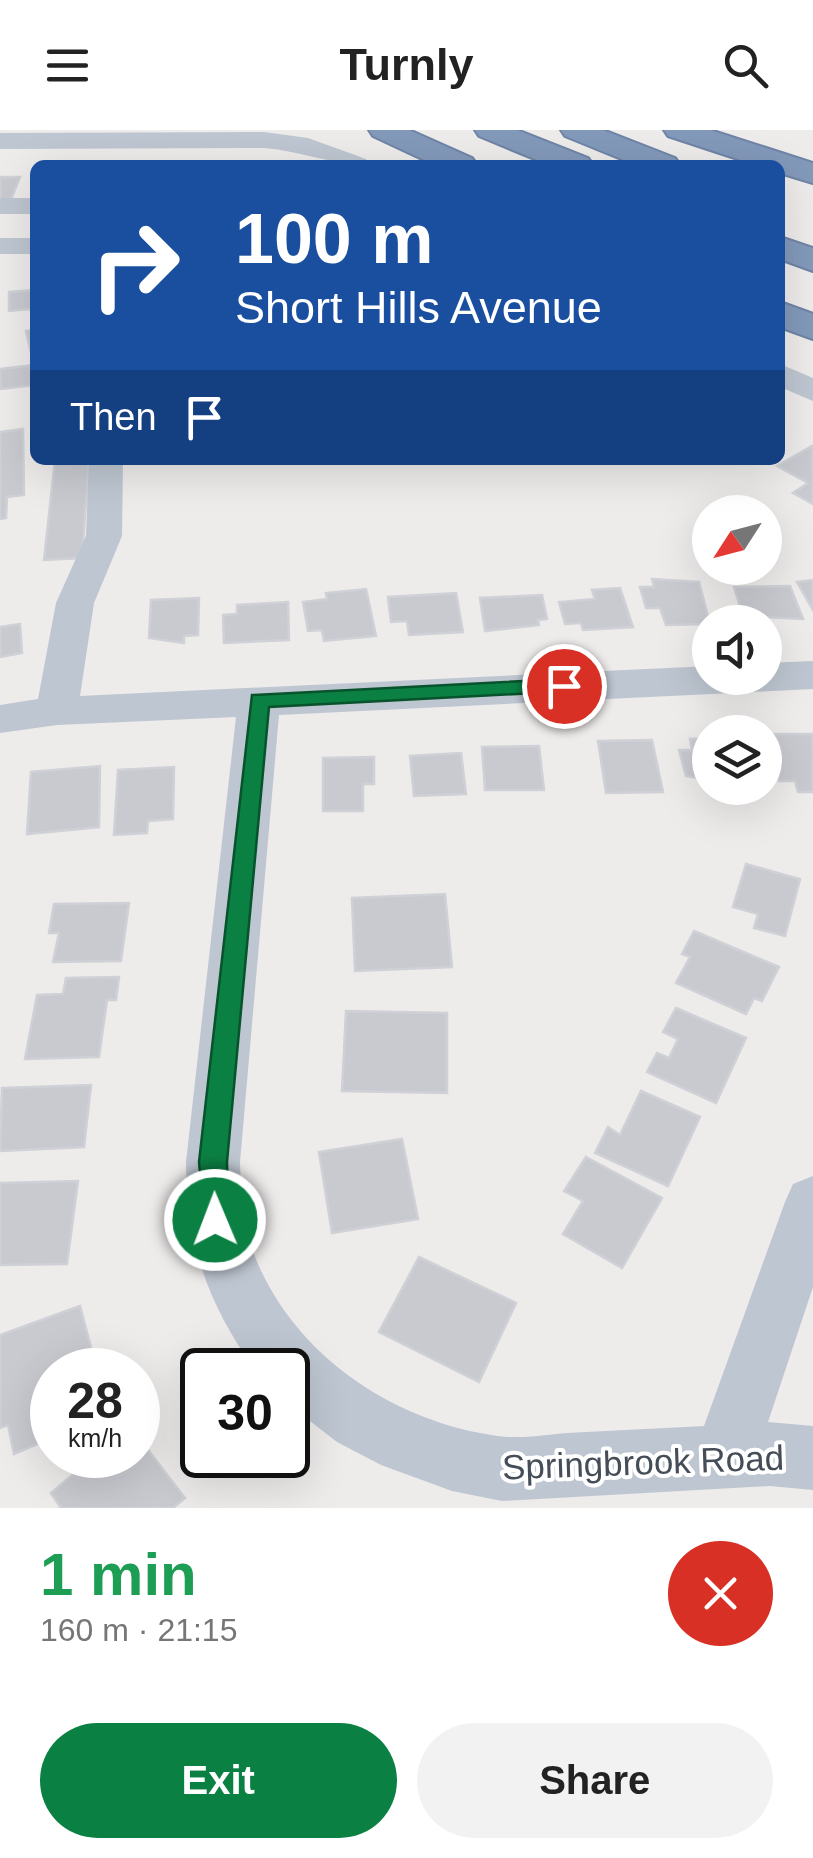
<!DOCTYPE html>
<html lang="en">
<head>
<meta charset="utf-8">
<style>
	:root { --surface:#fff; --page:#f2f2f2; --text:#222; --muted:#767676; --accent:#0b8043 }
	body { margin:0; font-family:Helvetica,sans-serif; background:var(--page); color:var(--text); height:100vh; display:flex; flex-direction:column; font-size:38px; white-space:nowrap }
	* { box-sizing:border-box; margin:0 }
	p { font-size:32px; color:var(--muted) }
	.icon { flex:none; width:55px; height:55px; fill:none; stroke:currentColor; stroke-width:2; stroke-linecap:round; stroke-linejoin:round }
	.map { position:relative; height:1378px; overflow:hidden }
	.drawer { display:flex; flex-direction:column; background:var(--surface); flex:1 }
	.drawer>* { flex:none }
	.hud { position:absolute; left:30px; top:30px; width:755px; height:305px; border-radius:15px; box-shadow:0 10px 40px #0002; background:#1a4fa0; color:#fff; overflow:hidden }
	.needle { width:65px; rotate:234deg }
	.controls { position:absolute; left:692px; top:365px; display:grid; gap:20px }
	.controls a { display:grid; place-items:center; width:90px; height:90px; border-radius:50%; background:var(--surface); box-shadow:0 10px 40px #0002; font-size:50px }
	.speed { position:absolute; left:30px; top:1218px; display:flex; gap:20px; font-size:50px; font-weight:700; text-align:center }
	.speed>* { display:grid; place-content:center; width:130px; height:130px; border-radius:50%; background:var(--surface); box-shadow:0 10px 40px #0002; line-height:1 }
	.speed small { font-size:25px; font-weight:400 }
	.speed .limit { border:5px solid #111; border-radius:15px; background:#fff; color:#111 }
	.pin { position:absolute; display:grid; place-items:center; width:85px; height:85px; color:#fff; margin:-42px; border:5px solid #fff; border-radius:50%; box-shadow:0 2px 10px #0007 }
	.me { position:absolute; width:110px; margin:-55px; rotate:359deg; stroke-linejoin:round; filter:drop-shadow(0 0 8px #0008) }
	.turn { display:flex; align-items:center; gap:35px; height:210px; padding:0 40px; font-size:45px }
	.turn .icon { width:130px; height:130px; stroke-width:2.5 }
	.turn b { display:block; font-size:70px; line-height:85px }
	.then { display:flex; align-items:center; height:95px; padding:0 40px; background:#0003; gap:20px; font-size:38px }
	.round { display:grid; place-items:center; flex:none; width:105px; height:105px; border-radius:52px; background:var(--page) }
	.head { display:flex; align-items:center; justify-content:space-between; height:170px; padding:0 40px }
	h1 { font-size:60px; font-weight:800; line-height:75px; color:#1e9e55 }
	.cta { display:flex; gap:20px; margin-top:auto; padding:20px 40px }
	.cta a { flex:1; height:115px; border-radius:60px; background:var(--accent); color:#fff; font-size:40px; font-weight:800; line-height:115px; text-align:center }
	.cta a+a { background:var(--page); color:var(--text) }
	header { display:flex; justify-content:space-between; align-items:center; height:130px; padding:0 40px; background:var(--surface); font-size:45px; font-weight:800 }
	.map>svg:first-child { display:block }
	.building { fill:#c8cad0; stroke:#cfd1d7; stroke-width:2.5 }
	.lines { fill:none; stroke-linecap:round; stroke-linejoin:round }
	.highway-casing { stroke:#6f84a6; stroke-width:4 }
	.minor { fill:#bec6d1; fill-rule:evenodd }
	.highway { fill:#8399ba; fill-rule:evenodd }
	.route { fill:#0b8043; stroke:#07532c; stroke-width:2.5 }
	.labels { text-anchor:middle; dominant-baseline:central; stroke-width:8; stroke-linejoin:round; paint-order:stroke }
	.near-street-label { font-size:35px; fill:#444d58; stroke:#fff }
</style>
</head>
<body>
<header><svg class="icon" aria-label="menu" viewBox="0 0 24 24"><path d="M4 6h16M4 12h16M4 18h16"/></svg>Turnly<svg class="icon" aria-label="search" viewBox="0 0 24 24"><circle cx="10" cy="10" r="6"/><path d="M15 15l6 6"/></svg></header>
<div class="map">
<svg width="813" height="1378" viewBox="0 0 813 1378">
	<rect width="100%" height="100%" fill="#eeebeb"/>
	<!-- building -->
	<g class="building">
		<polygon points="0,47 20,47 10,72 0,72"/>
		<polygon points="35,160 35,255 0,259 0,239 34,235 26,201 33,200 31,179 9,181 9,162"/>
		<polygon points="23,299 24,365 7,367 6,388 0,389 0,302"/>
		<polygon points="812,316 813,316 813,374 793,363 808,353 777,336"/>
		<polygon points="55,330 89,330 82,428 44,430"/>
		<polygon points="652,449 699,452 710,494 666,495 660,478 646,478 640,457 654,457"/>
		<polygon points="813,450 813,480 797,452"/>
		<polygon points="790,456 803,489 743,486 734,457"/>
		<polygon points="620,458 633,497 583,500 581,493 565,494 559,472 595,469 592,460"/>
		<polygon points="366,459 376,506 324,511 322,500 308,501 303,472 327,469 326,463"/>
		<polygon points="456,463 463,502 409,505 407,491 391,492 388,467"/>
		<polygon points="542,465 547,489 538,490 539,495 485,501 480,468"/>
		<polygon points="199,468 198,505 184,506 184,513 149,508 151,470"/>
		<polygon points="288,472 289,510 224,513 223,485 237,484 237,475"/>
		<polygon points="20,494 22,523 0,527 0,497"/>
		<polygon points="767,604 813,604 813,662 798,662 795,651 779,651"/>
		<polygon points="710,608 710,650 686,646 679,620 692,620 690,609"/>
		<polygon points="652,610 663,662 606,663 598,611"/>
		<polygon points="539,616 544,660 485,660 482,617"/>
		<polygon points="461,623 466,664 414,666 410,626"/>
		<polygon points="374,627 374,654 363,654 363,681 323,681 323,628"/>
		<polygon points="100,636 99,697 27,704 31,642"/>
		<polygon points="174,637 173,689 148,691 147,703 114,705 118,640"/>
		<polygon points="746,734 800,749 785,806 754,798 758,784 733,777"/>
		<polygon points="445,764 452,837 355,841 352,768"/>
		<polygon points="129,773 121,831 53,832 59,803 49,803 54,774"/>
		<polygon points="694,801 779,837 762,871 754,868 746,884 676,853 690,827 682,824"/>
		<polygon points="119,847 116,870 107,870 99,927 25,929 37,865 63,864 66,848"/>
		<polygon points="676,878 746,908 716,973 647,942 657,923 669,928 678,909 663,902"/>
		<polygon points="346,881 447,883 447,963 342,961"/>
		<polygon points="91,955 84,1017 0,1021 2,958"/>
		<polygon points="641,961 700,987 668,1056 595,1023 608,997 620,1005"/>
		<polygon points="402,1009 418,1089 332,1103 319,1022"/>
		<polygon points="586,1027 662,1068 622,1138 563,1104 583,1071 564,1061"/>
		<polygon points="78,1051 67,1134 0,1135 0,1053"/>
		<polygon points="419,1127 516,1173 479,1252 379,1202"/>
		<polygon points="80,1176 97,1240 52,1240 52,1273 33,1281 40,1313 14,1324 8,1295 0,1298 0,1205"/>
		<polygon points="138,1307 185,1368 173,1378 61,1378 51,1363 96,1325 138,1325"/>
	</g>
	<g class="lines">
		<!-- highway casing -->
		<g class="highway-casing">
			<g id="highway">
				<polygon points="369,0 409,0 472,28 477,35 435,35 373,6"/>
				<polygon points="475,0 517,0 588,28 593,35 549,35 479,6"/>
				<polygon points="561,0 603,0 675,28 680,35 636,35 565,6"/>
				<polygon points="664,0 710,0 813,33 813,53 780,43 780,35 756,35 668,6"/>
				<polygon points="780,107 813,118 813,141 780,129"/>
				<polygon points="780,172 813,184 813,209 780,197"/>
			</g>
		</g>
		<!-- minor -->
		<g class="minor">
			<path d="M264,2L308,8L366,29L370,35C332,35 301,21 264,18L0,19V3Z"/>
			<rect x="0" y="68" width="35" height="16"/>
			<rect x="0" y="108" width="35" height="16"/>
			<polygon points="780,234 813,248 813,271 780,257"/>
			<path d="M89,330H123L122,406L94,473L80,566L710,536V548H765V533L813,531V559L279,585L240,1032C241,1052 240,1073 244,1093C273,1210 381,1290 498,1306C520,1309 545,1305 567,1303C612,1301 658,1298 704,1296L785,1072L793,1054L813,1046V1157L768,1292L813,1296V1360L770,1356L502,1371L452,1361L381,1335L337,1312L288,1274V1240H255C207,1173 187,1114 186,1032L236,587L57,595L0,603V575L38,569L56,473L86,406Z"/>
		</g>
		<!-- highway -->
		<use href="#highway" class="highway"/>
	</g>
	<!-- route -->
	<polygon class="route" points="564,549 572,551 572,561 269,577 227,1032 229,1090 225,1099 215,1103 205,1099 199,1032 252,565"/>
	<g class="labels">
		<!-- near-street labels -->
		<g class="near-street-label">
			<text transform="translate(643 1332) rotate(-2)">Springbrook Road</text>
		</g>
	</g>
</svg>
<div class="controls">
<a><svg class="needle" viewBox="-14 -14 28 28"><path d="M0-13l5 13h-10z" fill="#e53935"/><path d="M0 13l5-13h-10z" fill="#767676"/></svg></a>
<a><svg class="icon" aria-label="sound" viewBox="0 0 24 24"><path d="M4 9h4l5-4v14l-5-4H4zM17 9q2 3 0 6"/></svg></a>
<a><svg class="icon" aria-label="layers" viewBox="0 0 24 24"><path d="M12 4l9 5-9 5-9-5zM3 14l9 5 9-5"/></svg></a>
</div>
<div class="speed"><div>28<small>km/h</small></div><div class="limit">30</div></div>
<div class="pin" style="left:564px;top:556px;background:#d93025"><svg class="icon" aria-label="arrive" viewBox="0 0 24 24"><path d="M6 21V4h12l-3 4 3 4H6"/></svg></div>
<svg class="me" style="left:215px;top:1090px" viewBox="-20 -20 40 40"><circle r="17" fill="#0b8043" stroke="#fff" stroke-width="3"/><path d="M0-11L8 9 0 5-8 9z" fill="#fff"/></svg>
<div class="hud">
<div class="turn"><svg class="icon" aria-label="right" viewBox="0 0 24 24"><path d="M7 20v-9h11M14 6l5 5-5 5"/></svg><div><b>100 m</b>Short Hills Avenue</div></div>
<div class="then">Then<svg class="icon" aria-label="arrive" viewBox="0 0 24 24"><path d="M6 21V4h12l-3 4 3 4H6"/></svg></div>
</div>
</div>
<section class="drawer">
<div class="head"><div><h1>1 min</h1><p>160 m · 21:15</p></div><a class="round" style="background:#d93025;color:#fff"><svg class="icon" aria-label="close" viewBox="0 0 24 24"><path d="M6 6l12 12M18 6L6 18"/></svg></a></div>
<div class="cta"><a>Exit</a><a>Share</a></div>
</section>
</body>
</html>
